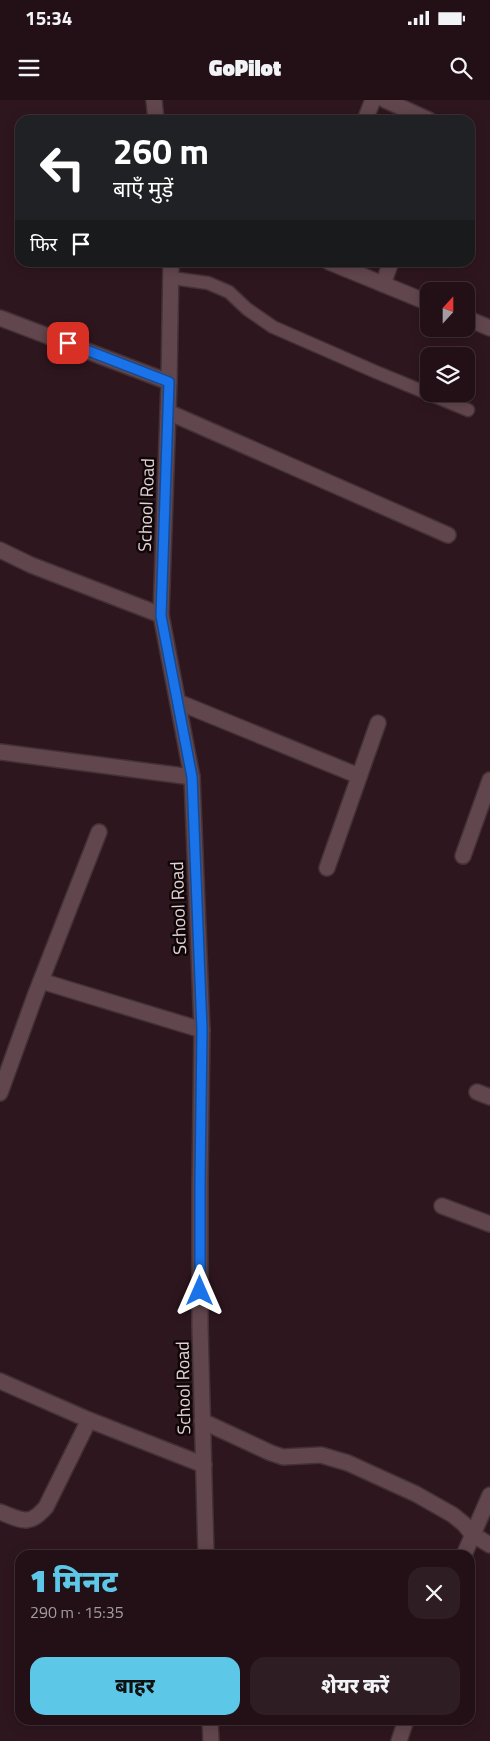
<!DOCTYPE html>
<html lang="hi">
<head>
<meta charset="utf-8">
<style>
	:root { --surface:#221016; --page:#2e1e23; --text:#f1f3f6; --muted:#a29da1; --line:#3f3035; --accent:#5cc7e7 }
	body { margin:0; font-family:"Titillium Web","Noto Sans Devanagari",sans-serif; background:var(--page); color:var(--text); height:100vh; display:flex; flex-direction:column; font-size:19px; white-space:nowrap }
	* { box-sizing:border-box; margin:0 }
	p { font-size:16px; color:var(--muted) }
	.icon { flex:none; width:28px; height:28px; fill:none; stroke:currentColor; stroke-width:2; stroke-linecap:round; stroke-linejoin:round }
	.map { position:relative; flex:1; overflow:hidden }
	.sheet { position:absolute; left:15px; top:1450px; width:460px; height:175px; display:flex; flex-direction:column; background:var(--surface); border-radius:15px; box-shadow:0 2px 12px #0003,0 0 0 1px var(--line) }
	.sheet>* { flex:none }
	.hud { position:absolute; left:15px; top:15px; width:460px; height:152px; border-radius:15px; box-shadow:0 2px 12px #0003,0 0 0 1px var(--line); background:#202124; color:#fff; overflow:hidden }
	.needle { width:32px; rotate:21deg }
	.tools { position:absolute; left:420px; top:182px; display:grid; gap:10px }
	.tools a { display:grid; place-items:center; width:55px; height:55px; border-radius:10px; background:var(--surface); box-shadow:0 2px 12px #0003,0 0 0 1px var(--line); font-size:25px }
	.pin { position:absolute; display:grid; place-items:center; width:42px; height:42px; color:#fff; margin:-21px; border-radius:10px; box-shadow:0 2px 8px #0006 }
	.me { position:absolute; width:55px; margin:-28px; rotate:0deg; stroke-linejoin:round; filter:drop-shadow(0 0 4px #0008) }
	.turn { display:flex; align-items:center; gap:18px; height:105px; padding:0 15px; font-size:22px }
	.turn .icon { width:65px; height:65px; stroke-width:2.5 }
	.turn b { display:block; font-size:35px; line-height:42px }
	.then { display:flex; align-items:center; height:48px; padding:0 15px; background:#0003; gap:10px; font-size:19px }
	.round { display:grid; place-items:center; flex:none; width:52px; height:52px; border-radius:15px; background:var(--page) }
	.overview { display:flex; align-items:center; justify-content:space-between; height:85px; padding:0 15px }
	h1 { font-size:30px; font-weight:800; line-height:38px; color:var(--accent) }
	.cta { display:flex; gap:10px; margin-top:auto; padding:10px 15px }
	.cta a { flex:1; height:58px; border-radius:15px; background:var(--accent); color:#111; font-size:20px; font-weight:800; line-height:58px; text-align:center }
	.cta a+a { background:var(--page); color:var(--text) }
	.status { display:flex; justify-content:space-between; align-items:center; height:35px; padding:0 25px; background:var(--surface); direction:ltr }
	.status svg { height:14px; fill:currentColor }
	header { display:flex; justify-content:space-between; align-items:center; height:65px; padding:0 15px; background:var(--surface); font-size:22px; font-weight:800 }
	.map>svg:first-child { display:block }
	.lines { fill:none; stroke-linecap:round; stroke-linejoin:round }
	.lane-casing { stroke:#423135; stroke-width:15 }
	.street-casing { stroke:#423135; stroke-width:18 }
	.lane { stroke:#62464d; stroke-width:12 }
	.street { stroke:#62464d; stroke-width:15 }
	.route-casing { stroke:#114b97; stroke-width:12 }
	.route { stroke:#1a73e8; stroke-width:9 }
	.labels { text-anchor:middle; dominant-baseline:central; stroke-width:5; stroke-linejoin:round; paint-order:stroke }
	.street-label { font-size:18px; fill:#e3d2d6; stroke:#0f0608 }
</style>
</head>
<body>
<div class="status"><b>15:34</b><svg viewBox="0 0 49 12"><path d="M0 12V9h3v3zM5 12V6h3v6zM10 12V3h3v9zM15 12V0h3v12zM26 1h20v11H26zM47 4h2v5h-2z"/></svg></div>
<header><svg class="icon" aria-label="menu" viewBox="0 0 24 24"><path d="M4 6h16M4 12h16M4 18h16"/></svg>GoPilot<svg class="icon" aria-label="search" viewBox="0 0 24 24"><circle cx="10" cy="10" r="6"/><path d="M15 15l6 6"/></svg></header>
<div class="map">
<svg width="490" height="1641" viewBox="0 0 490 1641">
	<rect width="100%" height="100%" fill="#2e161e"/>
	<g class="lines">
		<!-- lane casing -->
		<g class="lane-casing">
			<polyline id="lane" points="172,178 208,183 229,192 247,209 273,227 376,272 468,310"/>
		</g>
		<!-- street casing -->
		<g class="street-casing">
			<g id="street">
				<polyline points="154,0 156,20"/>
				<polyline points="385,0 429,20"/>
				<polyline points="365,20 373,0"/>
				<polyline points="171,162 169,282 161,515 192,677 202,930 200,1082 200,1227 206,1455"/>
				<polyline points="329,162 429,203"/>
				<polyline points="383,184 391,162"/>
				<polyline points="0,218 169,282"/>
				<polyline points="466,218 490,228"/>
				<polyline points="168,312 448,435"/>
				<polyline points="0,450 31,465 161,515"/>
				<polyline points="178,602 359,676"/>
				<polyline points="0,652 192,677"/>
				<polyline points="463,756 490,680"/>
				<polyline points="327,768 378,623"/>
				<polyline points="41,881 202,930"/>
				<polyline points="477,992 490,997"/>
				<polyline points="0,993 35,896 99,732"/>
				<polyline points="442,1106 490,1124"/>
				<polyline points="0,1281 89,1320 204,1365"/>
				<polyline points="202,1321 271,1353 283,1357 321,1355 348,1363 416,1394 453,1415 464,1424 472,1434 490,1445"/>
				<path d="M0,1412C22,1420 29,1427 46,1407L89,1320"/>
				<polyline points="464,1455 490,1395"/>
				<polyline points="210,1620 211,1641"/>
				<polyline points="399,1641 406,1620"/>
			</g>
		</g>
		<!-- lane -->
		<use href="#lane" class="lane"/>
		<!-- street -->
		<use href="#street" class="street"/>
	</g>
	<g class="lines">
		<!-- route casing -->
		<g class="route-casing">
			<polyline id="route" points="68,243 169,282 161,516 192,677 202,930 200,1082 200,1191"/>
		</g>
		<!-- route -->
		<use href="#route" class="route"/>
	</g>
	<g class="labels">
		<!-- street labels -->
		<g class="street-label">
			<text transform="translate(146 405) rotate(-88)">School Road</text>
			<text transform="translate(178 808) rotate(-92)">School Road</text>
			<text transform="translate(183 1288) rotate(-91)">School Road</text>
		</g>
	</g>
</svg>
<div class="tools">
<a><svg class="needle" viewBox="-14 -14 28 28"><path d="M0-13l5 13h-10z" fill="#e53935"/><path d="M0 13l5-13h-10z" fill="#a29da1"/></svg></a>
<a><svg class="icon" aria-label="layers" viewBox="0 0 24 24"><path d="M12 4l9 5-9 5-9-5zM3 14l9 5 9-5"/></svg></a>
</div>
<div class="pin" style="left:68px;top:243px;background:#d93025"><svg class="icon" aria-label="arrive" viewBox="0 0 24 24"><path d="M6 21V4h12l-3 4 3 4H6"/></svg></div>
<svg class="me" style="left:200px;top:1191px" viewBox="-20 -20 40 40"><path d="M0-17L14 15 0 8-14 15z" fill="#1a73e8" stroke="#fff" stroke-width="4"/></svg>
<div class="hud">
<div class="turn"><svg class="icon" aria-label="left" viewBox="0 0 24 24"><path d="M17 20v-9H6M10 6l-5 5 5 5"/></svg><div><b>260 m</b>बाएँ मुड़ें</div></div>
<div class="then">फिर<svg class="icon" aria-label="arrive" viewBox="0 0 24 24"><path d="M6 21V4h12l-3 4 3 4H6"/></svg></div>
</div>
<section class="sheet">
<div class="overview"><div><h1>1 मिनट</h1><p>290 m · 15:35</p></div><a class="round"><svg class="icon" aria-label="close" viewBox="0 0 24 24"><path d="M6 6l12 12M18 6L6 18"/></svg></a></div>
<div class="cta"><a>बाहर</a><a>शेयर करें</a></div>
</section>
</div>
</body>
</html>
